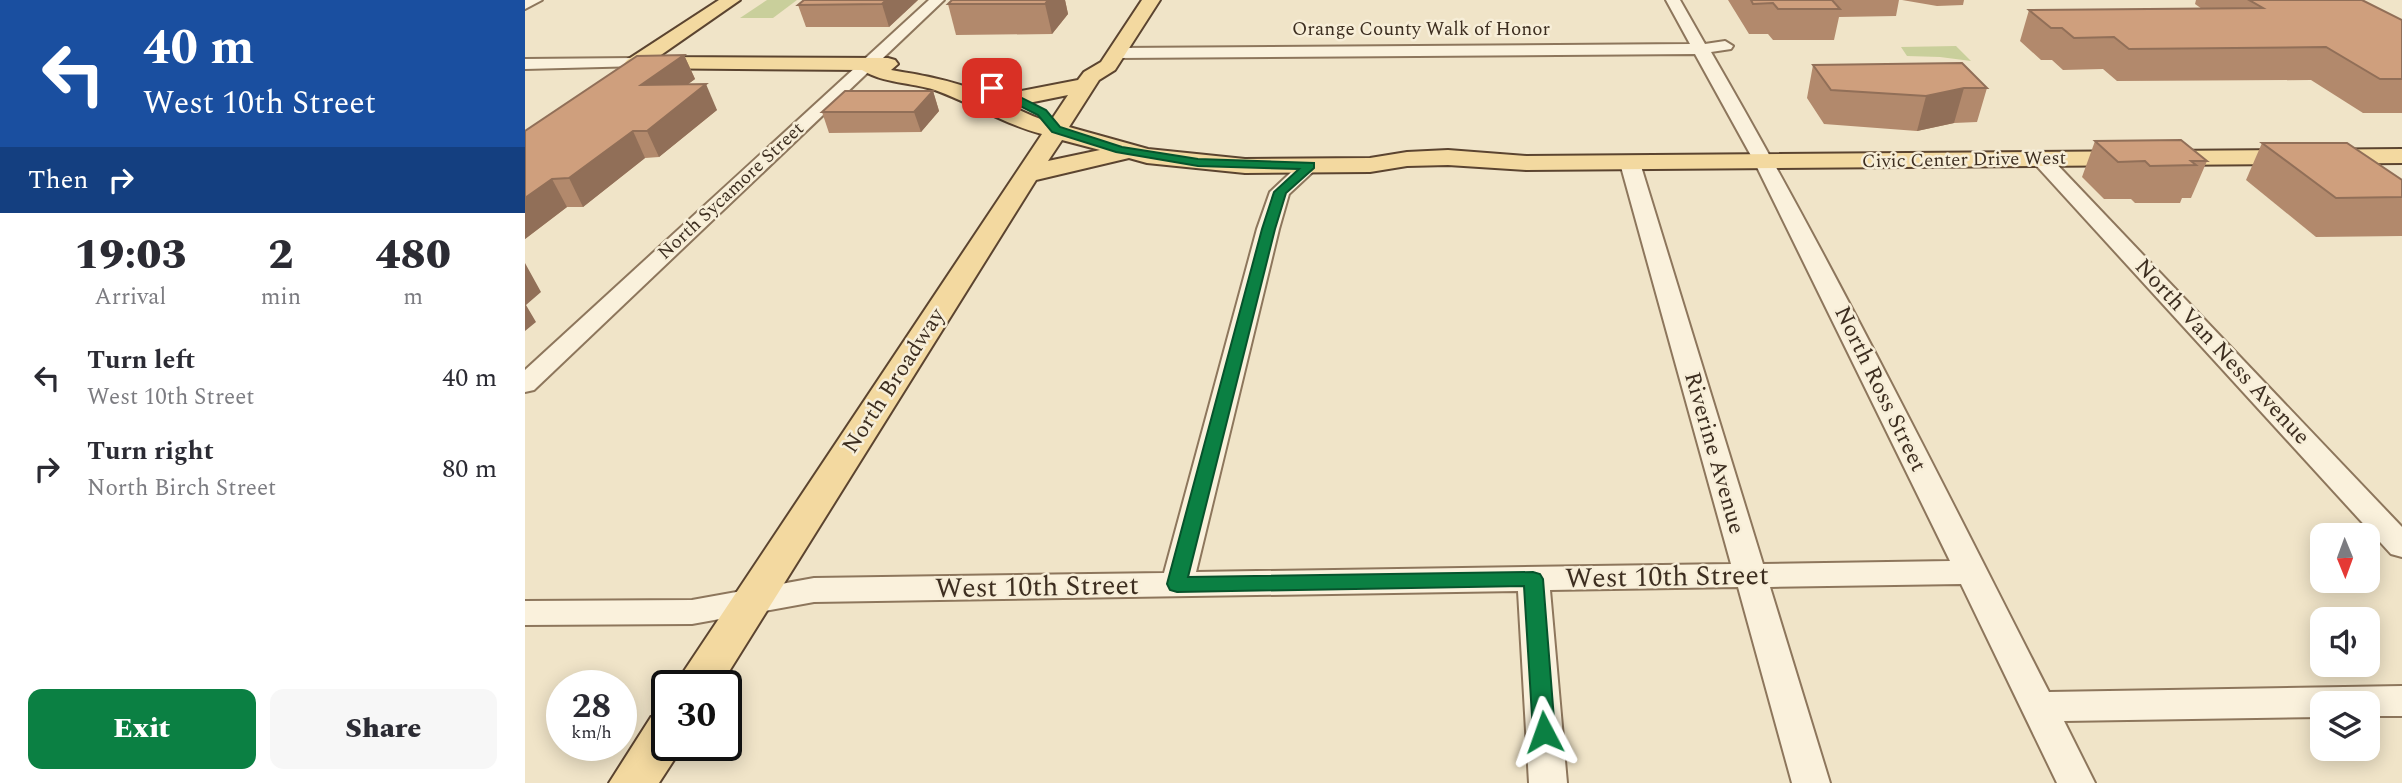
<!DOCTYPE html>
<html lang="en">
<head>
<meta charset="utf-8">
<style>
	:root { --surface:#fff; --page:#f7f7f7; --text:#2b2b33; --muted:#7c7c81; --accent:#0b8043 }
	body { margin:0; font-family:Spectral,serif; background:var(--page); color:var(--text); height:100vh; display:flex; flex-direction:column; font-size:26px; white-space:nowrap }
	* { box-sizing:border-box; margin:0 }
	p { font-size:23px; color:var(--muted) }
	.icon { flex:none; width:38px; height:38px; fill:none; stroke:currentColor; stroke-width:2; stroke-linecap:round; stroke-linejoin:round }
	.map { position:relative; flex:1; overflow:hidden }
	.side { display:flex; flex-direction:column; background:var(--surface); width:525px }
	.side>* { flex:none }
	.guide { background:#1a4fa0; color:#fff; overflow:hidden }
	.needle { width:46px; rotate:179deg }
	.tools { position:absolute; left:1785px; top:523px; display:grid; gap:14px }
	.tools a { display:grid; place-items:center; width:70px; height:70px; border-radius:14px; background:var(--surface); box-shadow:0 4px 18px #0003; font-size:35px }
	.speed { position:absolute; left:21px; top:670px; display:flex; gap:14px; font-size:35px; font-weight:700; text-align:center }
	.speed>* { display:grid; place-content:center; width:91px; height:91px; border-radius:50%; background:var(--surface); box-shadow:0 4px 18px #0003; line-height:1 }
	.speed small { font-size:18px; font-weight:400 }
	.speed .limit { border:4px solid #111; border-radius:10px; background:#fff; color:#111 }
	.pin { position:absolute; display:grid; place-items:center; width:60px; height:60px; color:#fff; margin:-30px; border-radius:14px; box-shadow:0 4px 10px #0006 }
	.me { position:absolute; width:77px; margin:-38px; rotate:356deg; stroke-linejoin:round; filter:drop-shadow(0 0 5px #0008) }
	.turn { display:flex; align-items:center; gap:24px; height:147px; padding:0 28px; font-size:32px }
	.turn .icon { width:91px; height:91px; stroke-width:2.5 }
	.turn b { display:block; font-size:49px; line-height:60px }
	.then { display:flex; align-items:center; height:66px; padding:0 28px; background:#0003; gap:14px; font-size:26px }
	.eta { display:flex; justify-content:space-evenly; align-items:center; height:119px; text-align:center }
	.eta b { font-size:42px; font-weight:800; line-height:49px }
	.action { display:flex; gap:14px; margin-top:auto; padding:14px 28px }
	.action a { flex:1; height:80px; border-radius:14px; background:var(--accent); color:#fff; font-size:28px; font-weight:800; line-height:80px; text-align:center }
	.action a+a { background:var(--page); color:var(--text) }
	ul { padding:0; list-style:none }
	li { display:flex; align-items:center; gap:21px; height:91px; padding:0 28px }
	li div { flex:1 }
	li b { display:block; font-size:26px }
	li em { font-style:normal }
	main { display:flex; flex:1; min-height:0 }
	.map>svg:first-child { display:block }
	.green { fill:#c9cf9b }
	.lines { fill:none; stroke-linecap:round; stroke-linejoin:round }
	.minor-casing { stroke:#8d765c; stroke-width:4 }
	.major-casing { stroke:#5b4430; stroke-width:4 }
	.minor { fill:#faf1dc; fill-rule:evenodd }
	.major { fill:#f3d9a0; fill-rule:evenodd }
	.wall { fill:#b2896c }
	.shaded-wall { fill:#916f58 }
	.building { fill:#cf9f7d; stroke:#916f58; stroke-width:2 }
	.route { fill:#0b8043; stroke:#07532c; stroke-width:2 }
	.labels { text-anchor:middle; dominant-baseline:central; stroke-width:5; stroke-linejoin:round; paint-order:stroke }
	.far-street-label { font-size:19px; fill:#3d2e20; stroke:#f7eed8 }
	.street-label { font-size:23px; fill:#3d2e20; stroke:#f7eed8 }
	.near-street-label { font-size:28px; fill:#3d2e20; stroke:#f7eed8 }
</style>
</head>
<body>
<main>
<section class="side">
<div class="guide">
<div class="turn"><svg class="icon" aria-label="left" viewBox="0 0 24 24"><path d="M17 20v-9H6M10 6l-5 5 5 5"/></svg><div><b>40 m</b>West 10th Street</div></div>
<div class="then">Then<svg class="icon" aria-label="right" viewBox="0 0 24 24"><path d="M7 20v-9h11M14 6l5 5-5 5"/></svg></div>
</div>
<div class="eta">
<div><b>19:03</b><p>Arrival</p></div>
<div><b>2</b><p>min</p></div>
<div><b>480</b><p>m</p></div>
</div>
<ul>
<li><svg class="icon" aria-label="left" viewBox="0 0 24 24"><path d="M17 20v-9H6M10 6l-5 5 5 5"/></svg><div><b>Turn left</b><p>West 10th Street</p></div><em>40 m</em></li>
<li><svg class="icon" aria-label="right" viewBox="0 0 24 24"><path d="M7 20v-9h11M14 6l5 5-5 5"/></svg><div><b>Turn right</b><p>North Birch Street</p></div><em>80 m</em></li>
</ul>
<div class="action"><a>Exit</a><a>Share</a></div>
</section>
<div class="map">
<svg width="1877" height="783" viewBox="0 0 1877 783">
	<rect width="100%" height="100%" fill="#f0e4c8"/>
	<!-- green -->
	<g class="green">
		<polygon points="242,0 272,0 248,18 215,18"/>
		<polygon points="1431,46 1446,61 1415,57 1382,56 1376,47"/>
	</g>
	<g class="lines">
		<!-- minor casing -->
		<g class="minor-casing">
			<g id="minor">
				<polygon points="0,0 17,0 0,9"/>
				<polygon points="404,0 419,0 9,390 0,392 0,370"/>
				<path d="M1141,0H1155L1180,44L1200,41L1208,46L1206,49L1186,52C1307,261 1414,477 1524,692L1877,686V716H1843V704H1797V717L1539,721L1570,783H1532L1436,584L1245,587L1305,783H1267L1213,587L1025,590L1042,783H1004L993,591L289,602L167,624L0,625V601L167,600L289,578L639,573L732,229L745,192L777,162L784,160L794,166L764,194L754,229L671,572L1206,564L1095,163L1105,157L1115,163L1238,564L1425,561L1229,161L1170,54L592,58L584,53L592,48L1165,44Z"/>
				<polygon points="110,58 116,60 118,63 116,66 0,69 0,59"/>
				<polygon points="1516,153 1523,155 1877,527 1877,557 1866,554 1509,163 1506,159 1509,155"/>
			</g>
		</g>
		<!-- major casing -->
		<g class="major-casing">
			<g id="major">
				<path d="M194,0H215L133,57L363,58L370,60L373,64L366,70C396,75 426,80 455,92C479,101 500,115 525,122L543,95L489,106L481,104L478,99L481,94L553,80L559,72L576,62L617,0H635L590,70L574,80L544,127L623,149L720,159L845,158L882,152L923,150L1001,156L1877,149V163L1001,170L923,165L882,166L845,172L720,173L622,163L604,158L511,180L195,686H149L517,134C479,124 446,103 410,90C385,82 360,84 337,70L102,68L99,64L102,60ZM537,140L575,150L523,161Z"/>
				<polygon points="142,712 142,746 158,746 134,783 84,783 126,717"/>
			</g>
		</g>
		<!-- minor -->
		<use href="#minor" class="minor"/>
		<!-- major -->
		<use href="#major" class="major"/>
	</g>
	<!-- wall -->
	<g class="wall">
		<polygon points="279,0 393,0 364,27 281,27 273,5"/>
		<polygon points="540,0 543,14 527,34 431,35 423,4"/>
		<polygon points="1203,0 1374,0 1371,16 1314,17 1309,40 1248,40 1243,34 1224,34"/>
		<polygon points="1377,0 1439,0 1438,5 1412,6"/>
		<polygon points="1671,0 1837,0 1877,20 1877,113 1838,113 1786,80 1592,81 1578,69 1538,70 1527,60 1516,60 1495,41 1504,10 1677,9 1670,4"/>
		<polygon points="159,55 170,79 163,84 192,110 134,157 120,158 58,207 42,207 0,239 0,131"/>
		<polygon points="1288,65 1462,88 1452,122 1429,123 1392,131 1299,124 1282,98"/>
		<polygon points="408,91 414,111 396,132 304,133 297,112"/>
		<polygon points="1570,141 1682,161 1666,198 1657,198 1655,203 1610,203 1606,199 1579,199 1557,177"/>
		<polygon points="1737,143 1877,180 1877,236 1791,237 1721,180"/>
	</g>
	<!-- shaded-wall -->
	<g class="shaded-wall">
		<polygon points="361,0 393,0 364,27 357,4"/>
		<polygon points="523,0 540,0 543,14 527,34 520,4"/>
		<polygon points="159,55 170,79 127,111 116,85"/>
		<polygon points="181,84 192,110 134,157 122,131"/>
		<polygon points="1439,88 1429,123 1392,131 1401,96"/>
		<polygon points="408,91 414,111 396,132 389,112"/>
		<polygon points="108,131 120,158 58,207 44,178"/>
		<polygon points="27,179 42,207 0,239 0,198"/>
		<polygon points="0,263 16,292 1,305 11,322 0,331"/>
	</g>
	<!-- building -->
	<g class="building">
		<polygon points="279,0 361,0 357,4 273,5"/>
		<polygon points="427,0 523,0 520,4 423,4"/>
		<polygon points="1226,0 1307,0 1315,9 1253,9 1248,3 1228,4"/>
		<polygon points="1724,0 1837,0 1877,20 1877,79 1855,79 1801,47 1604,49 1589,37 1549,38 1537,28 1526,28 1504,10 1738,8"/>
		<polygon points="159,55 116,85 181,84 122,131 108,131 44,178 27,179 0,198 0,131 112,56"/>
		<polygon points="1437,63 1462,88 1439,88 1401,96 1306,90 1288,65"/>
		<polygon points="320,91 408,91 389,112 297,112"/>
		<polygon points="1656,140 1682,161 1666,161 1671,165 1625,166 1620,161 1593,162 1570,141"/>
		<polygon points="1737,143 1822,143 1877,180 1877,197 1811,198"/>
	</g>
	<!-- route -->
	<polygon class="route" points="463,85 471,85 521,110 535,127 597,147 673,159 789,163 789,168 761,193 750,229 663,577 1008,572 1015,574 1018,579 1030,732 1027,739 1019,741 1011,739 1008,732 999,586 652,592 645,590 642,584 737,229 749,192 774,169 673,166 591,152 527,132 513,115 463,90"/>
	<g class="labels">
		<!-- far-street labels -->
		<g class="far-street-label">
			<text x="896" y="29">Orange County Walk of Honor</text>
			<text transform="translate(1439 160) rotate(-1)">Civic Center Drive West</text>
			<text transform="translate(206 191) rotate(-43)">North Sycamore Street</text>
		</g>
		<!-- street labels -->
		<g class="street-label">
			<text transform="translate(1697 352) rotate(47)">North Van Ness Avenue</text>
			<text transform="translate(369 381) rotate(-57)">North Broadway</text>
			<text transform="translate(1355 389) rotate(64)">North Ross Street</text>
			<text transform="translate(1189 453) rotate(74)">Riverine Avenue</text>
		</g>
		<!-- near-street labels -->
		<g class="near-street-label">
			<text transform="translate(1142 577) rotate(-1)">West 10th Street</text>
			<text transform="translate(512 587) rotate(-1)">West 10th Street</text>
		</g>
	</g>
</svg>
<div class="tools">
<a><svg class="needle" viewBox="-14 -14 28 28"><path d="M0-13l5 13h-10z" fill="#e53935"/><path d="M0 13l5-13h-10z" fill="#7c7c81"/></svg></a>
<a><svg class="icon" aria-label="sound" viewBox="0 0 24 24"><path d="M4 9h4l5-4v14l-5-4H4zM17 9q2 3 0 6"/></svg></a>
<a><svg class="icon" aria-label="layers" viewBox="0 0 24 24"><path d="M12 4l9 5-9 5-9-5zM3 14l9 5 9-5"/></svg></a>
</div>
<div class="speed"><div>28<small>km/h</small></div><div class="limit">30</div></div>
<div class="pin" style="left:467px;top:88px;background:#d93025"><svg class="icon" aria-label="arrive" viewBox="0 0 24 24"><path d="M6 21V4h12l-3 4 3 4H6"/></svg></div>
<svg class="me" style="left:1019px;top:732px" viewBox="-20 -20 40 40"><path d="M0-17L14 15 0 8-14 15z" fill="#0b8043" stroke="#fff" stroke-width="4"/></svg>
</div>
</main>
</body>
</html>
